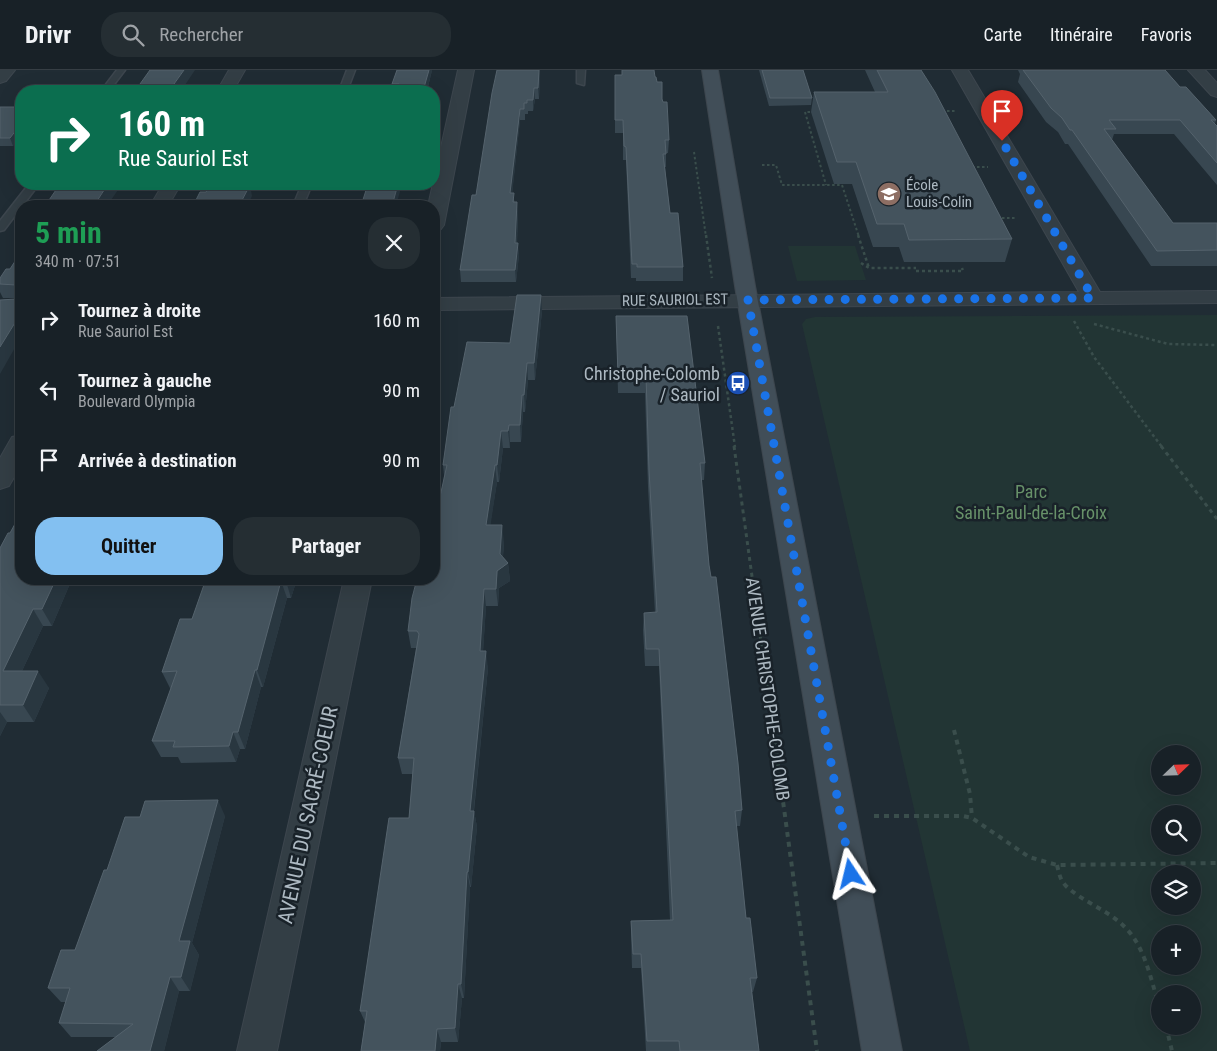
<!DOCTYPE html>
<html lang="fr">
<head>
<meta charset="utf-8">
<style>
	:root { --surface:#182127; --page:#252e33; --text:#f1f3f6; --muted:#9fa3a7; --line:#363e44; --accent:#83c0f1 }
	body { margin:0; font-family:"Roboto Condensed",sans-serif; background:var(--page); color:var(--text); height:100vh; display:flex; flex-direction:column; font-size:19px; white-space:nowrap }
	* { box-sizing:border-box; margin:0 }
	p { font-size:16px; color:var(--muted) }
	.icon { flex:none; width:28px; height:28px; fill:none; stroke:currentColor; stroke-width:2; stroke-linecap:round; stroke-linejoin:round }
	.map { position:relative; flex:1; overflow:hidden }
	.side { position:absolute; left:15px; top:130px; width:425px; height:385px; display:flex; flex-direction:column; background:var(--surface); border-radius:20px; box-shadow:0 5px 20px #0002,0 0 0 1px var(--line) }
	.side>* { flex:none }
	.guide { position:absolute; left:15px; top:15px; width:425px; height:105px; border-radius:20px; box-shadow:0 5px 20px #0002,0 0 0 1px var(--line); background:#0b6e4f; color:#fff; overflow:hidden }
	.needle { width:32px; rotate:67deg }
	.buttons { position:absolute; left:1151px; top:675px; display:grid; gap:10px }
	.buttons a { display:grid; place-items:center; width:50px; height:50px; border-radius:50%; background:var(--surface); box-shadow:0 5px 20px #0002,0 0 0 1px var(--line); font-size:25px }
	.pin { position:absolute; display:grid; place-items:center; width:42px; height:42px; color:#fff; margin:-51px -21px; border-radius:50% 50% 50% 0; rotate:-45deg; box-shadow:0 0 5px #0007 }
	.pin .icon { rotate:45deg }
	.me { position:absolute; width:55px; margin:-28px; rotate:350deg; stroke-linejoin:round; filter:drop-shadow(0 0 4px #0008) }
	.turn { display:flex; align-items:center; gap:18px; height:105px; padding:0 20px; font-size:22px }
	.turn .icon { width:65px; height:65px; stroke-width:2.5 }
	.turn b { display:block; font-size:35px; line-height:42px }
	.round { display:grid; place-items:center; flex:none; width:52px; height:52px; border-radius:20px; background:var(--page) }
	.summary { display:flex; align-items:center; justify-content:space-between; height:85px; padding:0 20px }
	h1 { font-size:30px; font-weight:700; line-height:38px; color:#1e9e55 }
	.primary-button { display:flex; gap:10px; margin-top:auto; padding:10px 20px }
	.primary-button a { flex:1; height:58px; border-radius:20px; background:var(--accent); color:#111; font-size:20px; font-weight:700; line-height:58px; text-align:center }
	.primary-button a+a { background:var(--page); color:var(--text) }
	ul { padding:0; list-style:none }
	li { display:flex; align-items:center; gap:15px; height:70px; padding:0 20px }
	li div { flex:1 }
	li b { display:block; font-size:19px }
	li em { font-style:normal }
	header { display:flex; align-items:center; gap:30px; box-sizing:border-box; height:70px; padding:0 25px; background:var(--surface); border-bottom:1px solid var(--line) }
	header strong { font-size:24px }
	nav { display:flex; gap:28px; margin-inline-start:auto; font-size:18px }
	.search { width:350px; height:45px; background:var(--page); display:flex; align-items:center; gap:12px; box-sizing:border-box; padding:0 18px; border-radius:20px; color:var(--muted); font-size:19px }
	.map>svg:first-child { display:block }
	.green { fill:#223534; fill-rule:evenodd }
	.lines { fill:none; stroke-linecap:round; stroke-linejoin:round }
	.service-casing { stroke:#3d464e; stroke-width:3 }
	.minor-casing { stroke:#3d464e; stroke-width:2 }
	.secondary-casing { stroke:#3d464e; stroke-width:2 }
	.path-far3 { stroke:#3a4e4c; stroke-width:2; stroke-dasharray:2.5 2.5; stroke-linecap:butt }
	.path-far2 { stroke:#3a4e4c; stroke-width:2.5; stroke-dasharray:3 3; stroke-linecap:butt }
	.path-far1 { stroke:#3a4e4c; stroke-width:3; stroke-dasharray:4 4; stroke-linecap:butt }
	.path { stroke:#3a4e4c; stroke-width:4; stroke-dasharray:5 5; stroke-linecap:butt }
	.service { fill:#333e45; fill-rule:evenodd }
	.minor { fill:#333e45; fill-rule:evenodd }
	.secondary { fill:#414e58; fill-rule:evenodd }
	.wall { fill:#384751 }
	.shaded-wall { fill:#293740 }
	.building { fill:#44535d; stroke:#55636d }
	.route { stroke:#1a73e8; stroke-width:9; stroke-dasharray:0 16.2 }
	.labels { text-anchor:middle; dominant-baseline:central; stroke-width:5; stroke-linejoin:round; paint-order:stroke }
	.far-poi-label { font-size:15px; fill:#adb9c2; stroke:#192229; text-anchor:start }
	.far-street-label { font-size:15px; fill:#adb9c2; stroke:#192229 }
	.poi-label { font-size:18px; fill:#adb9c2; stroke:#192229; text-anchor:end }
	.park-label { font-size:18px; fill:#679169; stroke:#192229 }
	.street-label { font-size:18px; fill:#adb9c2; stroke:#192229 }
	.near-street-label { font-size:21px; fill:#adb9c2; stroke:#192229 }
</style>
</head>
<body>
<header>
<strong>Drivr</strong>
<div class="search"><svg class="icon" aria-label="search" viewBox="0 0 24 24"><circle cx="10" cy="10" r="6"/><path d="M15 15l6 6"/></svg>Rechercher</div>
<nav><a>Carte</a><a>Itinéraire</a><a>Favoris</a></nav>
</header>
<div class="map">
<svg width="1217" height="981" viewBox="0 0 1217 981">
	<rect width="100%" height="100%" fill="#202c34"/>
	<!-- green -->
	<g class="green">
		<polygon points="788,176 855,176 866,210 797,211"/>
		<path d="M1217,245V981H970L802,254L806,249L815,247ZM1160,684H1192V716H1160ZM1160,744H1192V776H1160ZM1160,804H1192V836H1160ZM1160,864H1192V896H1160ZM1160,924H1192V956H1160Z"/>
	</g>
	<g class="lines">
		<!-- service casing -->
		<g class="service-casing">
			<g id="service">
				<polygon points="117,0 125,0 109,21 101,21"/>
				<polygon points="347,0 355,0 347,21 339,21"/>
				<polygon points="577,0 585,0 584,15 577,13"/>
				<polygon points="29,114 39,114 4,160 0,161 0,151"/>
				<polygon points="302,114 312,114 303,136 293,136"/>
			</g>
		</g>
		<!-- minor casing -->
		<g class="minor-casing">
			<g id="minor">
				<polygon points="0,0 15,0 6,11 0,13"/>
				<polygon points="229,0 245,0 233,21 217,21"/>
				<polygon points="458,0 474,0 444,155 441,159 434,161 434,136 428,136"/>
				<polygon points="952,0 968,0 1100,222 1217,221 1217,233 434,240 434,228 1079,222"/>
				<polygon points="1188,0 1205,0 1217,13 1217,27 1211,25"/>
				<polygon points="163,114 181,114 168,136 150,136"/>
				<polygon points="21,365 21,395 9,416 0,419 0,388 12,367"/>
				<polygon points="344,509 372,509 277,981 237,981"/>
			</g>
		</g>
		<!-- secondary casing -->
		<g class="secondary-casing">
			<polygon id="secondary" points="702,0 718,0 755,216 902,981 862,981 735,216"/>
		</g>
		<!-- path-far3 -->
		<g class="path-far3">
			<polyline points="942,41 955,41"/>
			<polyline points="815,42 805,42 826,115"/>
			<polyline points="694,82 706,167"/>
			<polyline points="762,95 776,95 782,115 842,115 859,167"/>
			<polyline points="972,97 988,97"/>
			<polyline points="997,148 1016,148"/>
		</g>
		<!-- path-far2 -->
		<g class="path-far2">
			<polyline points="706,165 712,208"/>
			<polyline points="858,165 869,198"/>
			<polyline points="861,193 869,198 916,198"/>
			<polyline points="916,201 963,201 962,198"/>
			<polyline points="1074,251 1094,287 1162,377"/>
			<polyline points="1094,254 1168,274 1217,275"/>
			<polyline points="718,256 735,377"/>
		</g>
		<!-- path-far1 -->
		<g class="path-far1">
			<polyline points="734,376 771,644"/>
			<polyline points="1161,376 1217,449"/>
		</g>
		<!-- path -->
		<g class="path">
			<polyline points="771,643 817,981"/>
			<polyline points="954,660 970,724 972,748"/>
			<polyline points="874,746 963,746 972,748 1029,787 1057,795 1217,793"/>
			<path d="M1057,795C1059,803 1060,810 1066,816C1085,834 1113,841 1131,864C1147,885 1152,914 1160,939"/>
			<polyline points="1166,956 1172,981"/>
		</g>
		<!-- service -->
		<use href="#service" class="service"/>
		<!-- minor -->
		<use href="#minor" class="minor"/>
		<!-- secondary -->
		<use href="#secondary" class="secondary"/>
	</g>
	<!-- wall -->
	<g class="wall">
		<polygon points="397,0 432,0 427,21 393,21 392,14"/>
		<polygon points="540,0 539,29 535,29 533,41 528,41 528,44 525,44 525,50 520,50 512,123 518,143 517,173 519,185 516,212 461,212 460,200 476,125"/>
		<polygon points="759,0 803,0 812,28 811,35 769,36"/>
		<polygon points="865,0 921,0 1012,169 1005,192 904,192 899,177 873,177 852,114 834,114 811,42 814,22 875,22"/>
		<polygon points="1018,0 1165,0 1180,17 1216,50 1215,54 1217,56 1217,115 1174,64 1114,64 1112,70 1173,153 1217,153 1217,196 1151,196 1068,74 1065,74 1058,62 1046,52 1018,12 1020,4"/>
		<polygon points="615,5 655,7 657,12 662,29 669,70 668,83 666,83 666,97 665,97 670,143 683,197 683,211 636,211 636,208 631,208 626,90 623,90 623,63 615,63"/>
		<polygon points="0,37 21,37 21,65 13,76 0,76"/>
		<polygon points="21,182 11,284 16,228 3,228 0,222 0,208 10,199"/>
		<polygon points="542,241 535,310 528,310 525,342 523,342 521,372 510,372 510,378 503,378 499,412 497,412 490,455 504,472 503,487 508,493 510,511 499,518 498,536 486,536 483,581 488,598 474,741 477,757 471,817 470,817 464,928 462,928 458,972 441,972 440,981 361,981 365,952 360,941 409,748 413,704 402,704 398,688 416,578 411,578 408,561 434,509 444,405 443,395 454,337 510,273"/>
		<polygon points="616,246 705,393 704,410 701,410 709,495 742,740 740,756 736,756 746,848 757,908 753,922 752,922 759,981 646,981 641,898 632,898 631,866 631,851 670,850 659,596 645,596 643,560 644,543 655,543 648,417 645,323 618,323"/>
		<polygon points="0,478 21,509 92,509 89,516 69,516 52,556 43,556 22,601 49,618 34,652 7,652 0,666"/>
		<polygon points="206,509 297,509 291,528 287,528 263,617 261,617 245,679 240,679 236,692 181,693 178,687 161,687 152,671 171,618 170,618 162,602 192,549"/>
		<polygon points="225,746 192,873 199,885 190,921 179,921 164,981 97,981 116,967 71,967 59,953 66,932 61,932 48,918 75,880 107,800"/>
	</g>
	<!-- shaded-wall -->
	<g class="shaded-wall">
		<polygon points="184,0 195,0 181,21 169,21"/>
		<polygon points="429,0 432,0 427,21 423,21"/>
		<polygon points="539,0 540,0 539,29 538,18"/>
		<polygon points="534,18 535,29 533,41 533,30"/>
		<polygon points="520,39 520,50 511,135 510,123"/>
		<polygon points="21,54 21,65 13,76 10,68"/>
		<polygon points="108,114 122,114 107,136 98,136 97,131"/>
		<polygon points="398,114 402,114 396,136 392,136"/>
		<polygon points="250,115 252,126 247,136 239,136"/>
		<polygon points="517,132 518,143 516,185 515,173"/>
		<polygon points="518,173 519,185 516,212 515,200"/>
		<polygon points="541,225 542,241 535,310 534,293"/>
		<polygon points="21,243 21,267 0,304 0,277"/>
		<polygon points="527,293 528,310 525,342 524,325"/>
		<polygon points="522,325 523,342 521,372 520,355"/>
		<polygon points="509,355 510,372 510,378 508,361"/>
		<polygon points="501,361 503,378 499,412 497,395"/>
		<polygon points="495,395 497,412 488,472 486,455"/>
		<polygon points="502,455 504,472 502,498 508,493 510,511 499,518 498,536 496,519"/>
		<polygon points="56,509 65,509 69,516 52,556 42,539"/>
		<polygon points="85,509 92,509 89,516"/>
		<polygon points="286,509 297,509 291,528 286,511"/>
		<polygon points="281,511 287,528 263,617 257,600"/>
		<polygon points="484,519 486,536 482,598 480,581"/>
		<polygon points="33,539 43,556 14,618 3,601"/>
		<polygon points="486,581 488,598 472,757 470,741"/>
		<polygon points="255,600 261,617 245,679 238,662"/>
		<polygon points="38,601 49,618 34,652 23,635"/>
		<polygon points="0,642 7,652 0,666"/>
		<polygon points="233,662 240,679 236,692 229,676"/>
		<polygon points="218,730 225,746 192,873 199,885 190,921 181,907 179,871"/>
		<polygon points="474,741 477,757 471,817 468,802"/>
		<polygon points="467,802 470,817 464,928 461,914"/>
		<polygon points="170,907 179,921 164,981 150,981"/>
		<polygon points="458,914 462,928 458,972 455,958"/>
		<polygon points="437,959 441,972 440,981 435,981"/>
	</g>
	<!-- building -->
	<g class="building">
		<polygon points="150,0 184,0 169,21 135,21"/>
		<polygon points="397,0 429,0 423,21 397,21 399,14 392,14"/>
		<polygon points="497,0 539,0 538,18 534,18 533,30 527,30 527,33 524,33 524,39 520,39 510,123 514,123 513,132 517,132 515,173 518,173 515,200 460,200 472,125 476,125 492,23"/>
		<polygon points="622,0 654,0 655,7 656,7 657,12 662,12 662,29 663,32 667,32 669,70 665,70 666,84 663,84 670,143 678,143 683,197 637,197 637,194 632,194 626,77 624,76 623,50 615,50 615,5 622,5"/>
		<polygon points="762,0 803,0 812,28 770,28"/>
		<polygon points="877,0 921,0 935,22 1012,169 909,170 904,154 877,154 856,92 837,92 814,22 888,22"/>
		<polygon points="1023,0 1165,0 1180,17 1186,17 1216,50 1211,50 1217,56 1217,93 1180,50 1109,50 1116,59 1104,59 1173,153 1217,153 1217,180 1157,181 1072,60 1070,60 1062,48 1051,38"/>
		<polygon points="0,37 21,37 21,54 10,68 0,68"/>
		<polygon points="60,114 108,114 97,131 101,131 98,136 45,136"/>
		<polygon points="368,114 398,114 392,136 361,136"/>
		<polygon points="250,115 239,136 193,136 200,122 206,122 210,116"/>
		<polygon points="21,182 21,243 0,277 0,230 16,229 16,215 0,214 0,208 6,199 10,199"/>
		<polygon points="517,225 541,225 534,293 527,293 524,325 522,325 520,355 509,355 508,361 501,361 497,395 495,395 486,455 502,455 500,484 508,493 497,501 496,519 484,519 480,581 486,581 470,741 474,741 468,802 467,802 461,914 458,914 455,958 437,959 435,981 361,981 367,941 360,941 389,748 409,748 414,688 398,688 419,564 417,561 408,561 412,528 417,509 434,509 434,454 447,395 443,395 451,337 454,337 467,272 510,273"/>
		<polygon points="616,246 687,246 705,393 700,393 709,495 711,507 716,507 738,693 742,740 735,741 746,848 750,848 757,908 750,908 759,981 680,981 679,971 647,971 641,884 633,884 631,851 673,850 659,579 646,579 644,543 657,542 649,400 646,306 618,306"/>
		<polygon points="21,443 21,509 56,509 42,539 33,539 3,601 38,601 23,635 0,635 0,478 8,463 10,463"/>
		<polygon points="206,509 286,509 286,511 281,511 257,600 255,600 238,662 233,662 229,676 173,677 175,671 152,671 177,601 162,602 180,549 192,549"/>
		<polygon points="218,730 179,871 190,871 181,907 170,907 150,981 97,981 133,954 59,953 70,918 48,918 61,880 75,880 104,800 107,800 125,747 140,747 145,731"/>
	</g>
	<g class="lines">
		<!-- route -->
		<polyline class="route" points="851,804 748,230 1093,228 1002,71"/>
	</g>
	<!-- icons -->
	<defs>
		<g id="school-disc" transform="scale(1.25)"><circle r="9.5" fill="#8d6e63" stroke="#192229"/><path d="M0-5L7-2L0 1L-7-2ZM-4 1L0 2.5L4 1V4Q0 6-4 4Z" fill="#fff"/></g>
		<g id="bus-disc" transform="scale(1.25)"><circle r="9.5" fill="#1a4fb4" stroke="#192229"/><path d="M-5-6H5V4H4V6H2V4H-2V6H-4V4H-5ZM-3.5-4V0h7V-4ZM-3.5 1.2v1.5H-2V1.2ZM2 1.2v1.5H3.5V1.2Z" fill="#fff"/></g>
	</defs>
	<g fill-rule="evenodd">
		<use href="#school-disc" x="889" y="124"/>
		<use href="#bus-disc" x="738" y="313"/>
	</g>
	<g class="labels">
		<!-- far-poi labels -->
		<g class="far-poi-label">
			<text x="906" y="115">École<tspan x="906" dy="17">Louis-Colin</tspan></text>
		</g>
		<!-- far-street labels -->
		<g class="far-street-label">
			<text transform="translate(675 230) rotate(-1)">RUE SAURIOL EST</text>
		</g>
		<!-- poi labels -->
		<g class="poi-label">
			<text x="720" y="303">Christophe-Colomb<tspan x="720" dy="21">/ Sauriol</tspan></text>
		</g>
		<!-- park labels -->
		<g class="park-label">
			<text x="1031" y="421">Parc<tspan x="1031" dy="21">Saint-Paul-de-la-Croix</tspan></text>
		</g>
		<!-- street labels -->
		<g class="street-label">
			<text transform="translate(768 619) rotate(82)">AVENUE CHRISTOPHE-COLOMB</text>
		</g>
		<!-- near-street labels -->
		<g class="near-street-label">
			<text transform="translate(308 745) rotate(-78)">AVENUE DU SACRÉ-COEUR</text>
		</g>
	</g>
</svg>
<div class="buttons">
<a><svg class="needle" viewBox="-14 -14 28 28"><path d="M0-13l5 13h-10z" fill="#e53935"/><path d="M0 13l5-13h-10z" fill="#9fa3a7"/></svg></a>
<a><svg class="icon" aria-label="search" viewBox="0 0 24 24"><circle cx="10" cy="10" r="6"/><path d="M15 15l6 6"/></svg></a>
<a><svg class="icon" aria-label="layers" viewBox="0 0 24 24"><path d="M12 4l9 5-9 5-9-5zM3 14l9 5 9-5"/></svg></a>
<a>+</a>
<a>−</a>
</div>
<div class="pin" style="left:1002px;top:71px;background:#d93025"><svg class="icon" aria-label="arrive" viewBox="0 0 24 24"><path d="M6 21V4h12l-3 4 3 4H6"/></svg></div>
<svg class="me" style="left:851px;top:804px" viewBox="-20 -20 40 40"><path d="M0-17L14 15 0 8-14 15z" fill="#1a73e8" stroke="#fff" stroke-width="4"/></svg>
<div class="guide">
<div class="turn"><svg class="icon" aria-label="right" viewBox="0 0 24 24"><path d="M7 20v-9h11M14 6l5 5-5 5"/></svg><div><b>160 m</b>Rue Sauriol Est</div></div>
</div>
<section class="side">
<div class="summary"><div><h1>5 min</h1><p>340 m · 07:51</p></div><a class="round"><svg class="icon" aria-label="close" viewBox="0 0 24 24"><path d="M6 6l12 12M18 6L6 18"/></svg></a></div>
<ul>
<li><svg class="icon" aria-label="right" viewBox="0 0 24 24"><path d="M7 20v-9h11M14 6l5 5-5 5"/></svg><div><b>Tournez à droite</b><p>Rue Sauriol Est</p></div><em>160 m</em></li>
<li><svg class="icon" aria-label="left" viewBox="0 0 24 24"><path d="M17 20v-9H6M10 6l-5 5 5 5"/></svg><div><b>Tournez à gauche</b><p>Boulevard Olympia</p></div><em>90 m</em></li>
<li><svg class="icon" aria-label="arrive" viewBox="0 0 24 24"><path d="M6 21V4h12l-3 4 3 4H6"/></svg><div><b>Arrivée à destination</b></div><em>90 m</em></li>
</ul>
<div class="primary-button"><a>Quitter</a><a>Partager</a></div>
</section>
</div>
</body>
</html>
